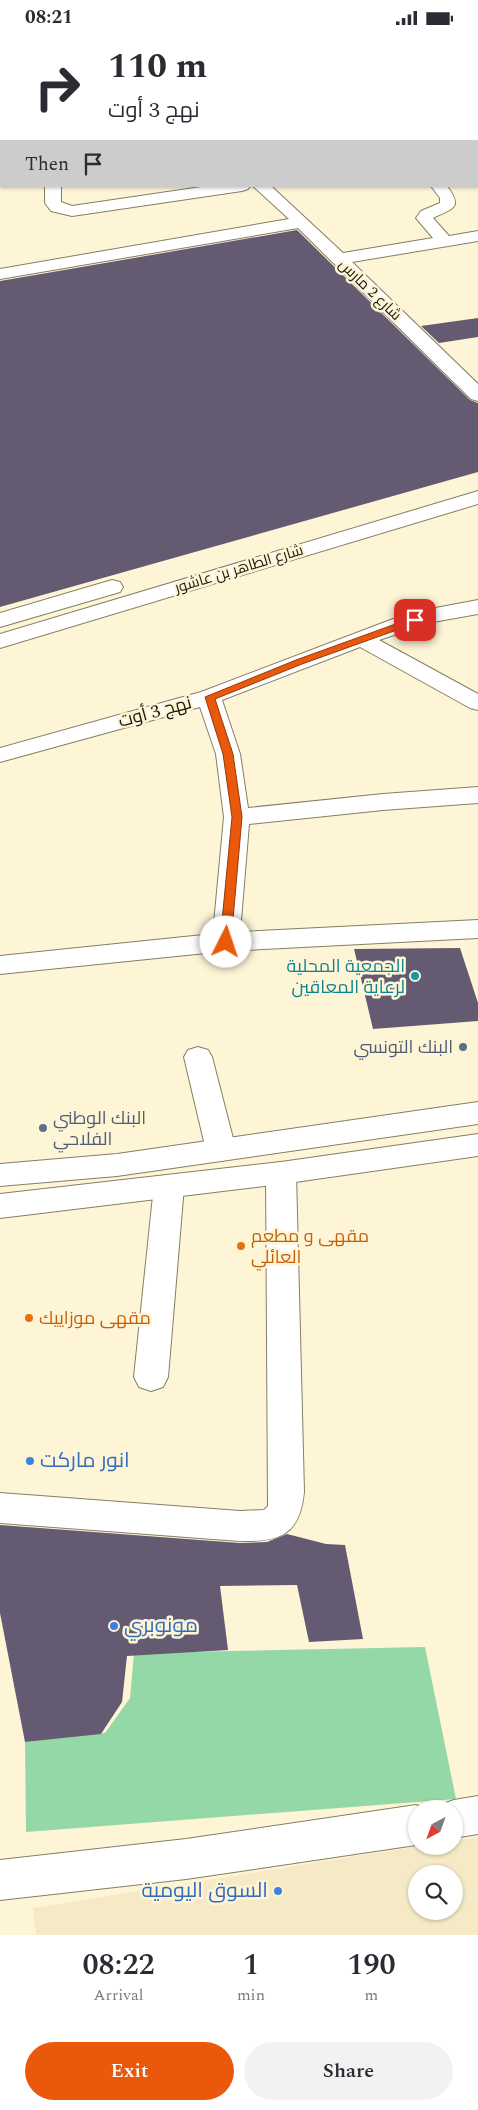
<!DOCTYPE html>
<html lang="en">
<head>
<meta charset="utf-8">
<style>
	:root { --surface:#fff; --page:#f2f2f3; --text:#2b2b33; --muted:#7c7c81; --accent:#ea580c }
	body { margin:0; font-family:Spectral,Cairo,serif; background:var(--page); color:var(--text); height:100vh; display:flex; flex-direction:column; font-size:19px; white-space:nowrap }
	* { box-sizing:border-box; margin:0 }
	p { font-size:16px; color:var(--muted) }
	.icon { flex:none; width:28px; height:28px; fill:none; stroke:currentColor; stroke-width:2; stroke-linecap:round; stroke-linejoin:round }
	.map { position:relative; height:1900px; overflow:hidden }
	.sheet { display:flex; flex-direction:column; background:var(--surface); flex:1 }
	.sheet>* { flex:none }
	.guide { position:absolute; left:0px; top:0px; width:479px; height:152px; box-shadow:0 1px 4px #0004; background:#fff; color:var(--text); overflow:hidden }
	.needle { width:32px; rotate:221deg }
	.buttons { position:absolute; left:408px; top:1765px; display:grid; gap:10px }
	.buttons a { display:grid; place-items:center; width:55px; height:55px; border-radius:50%; background:var(--surface); box-shadow:0 1px 4px #0004; font-size:25px }
	.pin { position:absolute; display:grid; place-items:center; width:42px; height:42px; color:#fff; margin:-21px; border-radius:10px; box-shadow:0 2px 8px #0006 }
	.me { position:absolute; width:55px; margin:-28px; rotate:4deg; stroke-linejoin:round; filter:drop-shadow(0 0 4px #0008) }
	.turn { display:flex; align-items:center; gap:18px; height:105px; padding:0 25px; font-size:22px }
	.turn .icon { width:65px; height:65px; stroke-width:2.5 }
	.turn b { display:block; font-size:35px; line-height:42px }
	.then { display:flex; align-items:center; height:48px; padding:0 25px; background:#0003; gap:10px; font-size:19px }
	.eta { display:flex; justify-content:space-evenly; align-items:center; height:85px; text-align:center }
	.eta b { font-size:30px; font-weight:600; line-height:35px }
	.primary-button { display:flex; gap:10px; margin-top:auto; padding:10px 25px }
	.primary-button a { flex:1; height:58px; border-radius:30px; background:var(--accent); color:#fff; font-size:20px; font-weight:600; line-height:58px; text-align:center }
	.primary-button a+a { background:var(--page); color:var(--text) }
	.status { display:flex; justify-content:space-between; align-items:center; height:35px; padding:0 25px; background:var(--surface); direction:ltr }
	.status svg { height:14px; fill:currentColor }
	.map>svg:first-child { display:block }
	.built { fill:#f5eac5; fill-rule:evenodd }
	.green { fill:#95d8a7 }
	.building { fill:#645b73 }
	.lines { fill:none; stroke-linecap:round; stroke-linejoin:round }
	.minor-casing { stroke:#867e63; stroke-width:2 }
	.highway-casing { stroke:#867e63; stroke-width:2 }
	.minor { fill:#fff; fill-rule:evenodd }
	.highway { fill:#fff; fill-rule:evenodd }
	.route { fill:#ea580c; stroke:#983908 }
	.culture-dot { fill:#0f9aa8; stroke:#fef5d7; stroke-width:2 }
	.service-dot { fill:#5c6f8a; stroke:#fef5d7; stroke-width:2 }
	.food-dot { fill:#e8710a; stroke:#fef5d7; stroke-width:2 }
	.shop-dot { fill:#3f7fe0; stroke:#fef5d7; stroke-width:2 }
	.labels { text-anchor:middle; dominant-baseline:central; stroke-width:5; stroke-linejoin:round; paint-order:stroke }
	.far-street-label { font-size:15px; fill:#1b180d; stroke:#fef5d7 }
	.street-label { font-size:18px; fill:#1b180d; stroke:#fef5d7 }
	.culture-label { font-size:18px; fill:#0d838f; stroke:#fef5d7; text-anchor:end }
	.service-label { font-size:18px; fill:#4e5e75; stroke:#fef5d7; text-anchor:end }
	.food-label { font-size:18px; fill:#c56008; stroke:#fef5d7; text-anchor:start }
	.near-shop-label { font-size:21px; fill:#366cbe; stroke:#fef5d7; text-anchor:start }
</style>
</head>
<body>
<div class="status"><b>08:21</b><svg viewBox="0 0 49 12"><path d="M0 12V9h3v3zM5 12V6h3v6zM10 12V3h3v9zM15 12V0h3v12zM26 1h20v11H26zM47 4h2v5h-2z"/></svg></div>
<div class="map">
<svg width="478" height="1900" viewBox="0 0 478 1900">
	<rect width="100%" height="100%" fill="#fef5d7"/>
	<!-- built -->
	<path class="built" d="M478,1802V1900H36L33,1873L420,1811H454V1806ZM416,1839H454V1876H416Z"/>
	<!-- green -->
	<polygon class="green" points="425,1612 456,1764 26,1797 25,1707 105,1698 130,1663 134,1618"/>
	<!-- building -->
	<g class="building">
		<polygon points="297,195 470,365 478,368 478,437 0,572 0,246"/>
		<polygon points="478,283 478,302 439,308 421,291"/>
		<polygon points="460,913 478,968 478,986 373,994 354,914"/>
		<polygon points="0,1490 240,1508 267,1507 287,1499 326,1509 345,1510 363,1604 309,1607 297,1550 220,1551 228,1615 127,1621 122,1667 101,1699 25,1707 0,1578"/>
	</g>
	<g class="lines">
		<!-- minor casing -->
		<g class="minor-casing">
			<g id="minor">
				<polygon points="93,0 107,0 108,1 94,1"/>
				<polygon points="252,0 266,0 267,1 253,1"/>
				<polygon points="387,0 402,0 403,1 388,1"/>
				<rect x="0" y="20" width="1" height="8"/>
				<polygon points="0,95 1,96 1,105 0,105"/>
				<polygon points="45,151 61,151 61,167 72,171 208,151 250,151 248,154 242,156 72,181 51,176 45,168"/>
				<path d="M253,151H271L343,218L433,203L416,183L421,176L440,168V163L431,151H447C464,174 452,173 433,183L449,201L478,196V206L352,227L478,349V366L471,364L298,193L0,244V234L289,184Z"/>
				<polygon points="478,456 478,469 0,613 0,599"/>
				<polygon points="112,545 120,547 123,552 120,557 0,592 0,578"/>
				<polygon points="478,565 478,579 433,587 379,605 478,659 478,675 470,673 360,612 222,665 240,719 248,773 383,759 478,752 478,768 383,775 249,789 240,897 478,885 478,903 226,916 0,939 0,921 213,899 224,782 216,719 200,672 0,727 0,713 201,657 393,584 430,574"/>
				<polygon points="198,1012 208,1015 212,1022 236,1115 232,1123 221,1126 210,1123 206,1115 184,1022 188,1015"/>
				<path d="M281,1127L292,1130L296,1138L304,1457C300,1500 280,1507 240,1506L0,1488V1458L240,1476L264,1475L268,1471L266,1138L270,1130Z"/>
				<polygon points="169,1140 180,1143 184,1151 168,1342 163,1352 151,1356 139,1352 134,1342 154,1151 158,1143"/>
				<polygon points="478,1761 478,1799 454,1803 454,1774 439,1774 440,1770 454,1765"/>
				<polygon points="416,1770 424,1774 416,1774 416,1810 186,1844 0,1865 0,1825 186,1804"/>
			</g>
		</g>
		<!-- highway casing -->
		<g class="highway-casing">
			<g id="highway">
				<polygon points="478,1067 478,1089 117,1141 0,1151 0,1129 117,1119"/>
				<polygon points="478,1099 478,1121 281,1149 0,1183 0,1159 281,1127"/>
			</g>
		</g>
		<!-- minor -->
		<use href="#minor" class="minor"/>
		<!-- highway -->
		<use href="#highway" class="highway"/>
	</g>
	<!-- route -->
	<polygon class="route" points="415,582 420,585 419,587 302,629 215,664 233,719 242,782 231,907 230,909 222,909 220,907 232,782 223,719 205,662 296,625"/>
	<!-- markers -->
	<circle class="culture-dot" cx="415" cy="941" r="5"/>
	<g class="service-dot">
		<circle cx="463" cy="1012" r="5"/>
		<circle cx="43" cy="1093" r="5"/>
	</g>
	<g class="food-dot">
		<circle cx="241" cy="1211" r="5"/>
		<circle cx="29" cy="1283" r="5"/>
	</g>
	<g class="shop-dot">
		<circle cx="30" cy="1426" r="5"/>
		<circle cx="114" cy="1591" r="5"/>
		<circle cx="278" cy="1856" r="5"/>
	</g>
	<g class="labels">
		<!-- far-street labels -->
		<g class="far-street-label">
			<text transform="translate(370 255) rotate(44)">شارع 2 مارس</text>
			<text transform="translate(239 534) rotate(-17)">شارع الطاهر بن عاشور</text>
		</g>
		<!-- street labels -->
		<g class="street-label">
			<text transform="translate(155 677) rotate(-15)">نهج 3 أوت</text>
		</g>
		<!-- culture labels -->
		<g class="culture-label">
			<text x="405" y="931">الجمعية المحلية<tspan x="405" dy="21">لرعاية المعاقين</tspan></text>
		</g>
		<!-- service labels -->
		<g class="service-label">
			<text x="453" y="1012">البنك التونسي</text>
			<text x="53" y="1083" text-anchor="start">البنك الوطني<tspan x="53" dy="21">الفلاحي</tspan></text>
		</g>
		<!-- food labels -->
		<g class="food-label">
			<text x="251" y="1201">مقهى و مطعم<tspan x="251" dy="21">العائلي</tspan></text>
			<text x="39" y="1283">مقهى موزاييك</text>
		</g>
		<!-- near-shop labels -->
		<g class="near-shop-label">
			<text x="40" y="1426">انور ماركت</text>
			<text x="124" y="1591">مونوبري</text>
			<text x="268" y="1856" text-anchor="end">السوق اليومية</text>
		</g>
	</g>
</svg>
<div class="buttons">
<a><svg class="needle" viewBox="-14 -14 28 28"><path d="M0-13l5 13h-10z" fill="#e53935"/><path d="M0 13l5-13h-10z" fill="#7c7c81"/></svg></a>
<a><svg class="icon" aria-label="search" viewBox="0 0 24 24"><circle cx="10" cy="10" r="6"/><path d="M15 15l6 6"/></svg></a>
</div>
<div class="pin" style="left:415px;top:585px;background:#d93025"><svg class="icon" aria-label="arrive" viewBox="0 0 24 24"><path d="M6 21V4h12l-3 4 3 4H6"/></svg></div>
<svg class="me" style="left:226px;top:907px" viewBox="-20 -20 40 40"><circle r="19" fill="#fff"/><path d="M0-13L10 11 0 6-10 11z" fill="#ea580c"/></svg>
<div class="guide">
<div class="turn"><svg class="icon" aria-label="right" viewBox="0 0 24 24"><path d="M7 20v-9h11M14 6l5 5-5 5"/></svg><div><b>110 m</b>نهج 3 أوت</div></div>
<div class="then">Then<svg class="icon" aria-label="arrive" viewBox="0 0 24 24"><path d="M6 21V4h12l-3 4 3 4H6"/></svg></div>
</div>
</div>
<section class="sheet">
<div class="eta">
<div><b>08:22</b><p>Arrival</p></div>
<div><b>1</b><p>min</p></div>
<div><b>190</b><p>m</p></div>
</div>
<div class="primary-button"><a>Exit</a><a>Share</a></div>
</section>
</body>
</html>
